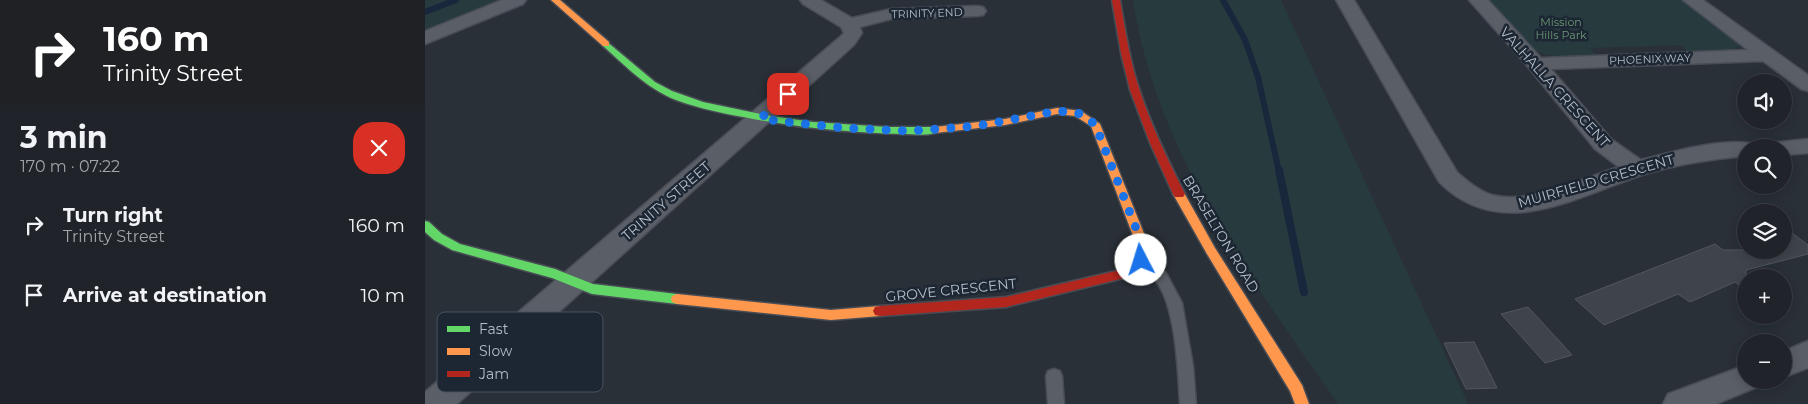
<!DOCTYPE html>
<html lang="en">
<head>
<meta charset="utf-8">
<style>
	:root { --surface:#20242a; --page:#2d3036; --text:#f1f3f6; --muted:#a2a4a8; --line:#3d4147 }
	body { margin:0; font-family:Montserrat,sans-serif; background:var(--page); color:var(--text); height:100vh; display:flex; flex-direction:column; font-size:19px; white-space:nowrap }
	* { box-sizing:border-box; margin:0 }
	p { font-size:16px; color:var(--muted) }
	.icon { flex:none; width:28px; height:28px; fill:none; stroke:currentColor; stroke-width:2; stroke-linecap:round; stroke-linejoin:round }
	.map { position:relative; flex:1; overflow:hidden }
	.details { display:flex; flex-direction:column; background:var(--surface); width:425px }
	.details>* { flex:none }
	.banner { background:#202124; color:#fff; overflow:hidden }
	.controls { position:absolute; left:1312px; top:74px; display:grid; gap:10px }
	.controls a { display:grid; place-items:center; width:55px; height:55px; border-radius:50%; background:var(--surface); box-shadow:0 2px 12px #0003,0 0 0 1px var(--line); font-size:25px }
	.pin { position:absolute; display:grid; place-items:center; width:42px; height:42px; color:#fff; margin:-21px; border-radius:10px; box-shadow:0 2px 8px #0006 }
	.me { position:absolute; width:55px; margin:-28px; rotate:355deg; stroke-linejoin:round; filter:drop-shadow(0 0 4px #0008) }
	.turn { display:flex; align-items:center; gap:18px; height:105px; padding:0 20px; font-size:22px }
	.turn .icon { width:65px; height:65px; stroke-width:2.5 }
	.turn b { display:block; font-size:35px; line-height:42px }
	.round { display:grid; place-items:center; flex:none; width:52px; height:52px; border-radius:20px; background:var(--page) }
	.summary { display:flex; align-items:center; justify-content:space-between; height:85px; padding:0 20px }
	h1 { font-size:30px; font-weight:700; line-height:38px }
	ul { padding:0; list-style:none }
	li { display:flex; align-items:center; gap:15px; height:70px; padding:0 20px }
	li div { flex:1 }
	li b { display:block; font-size:19px }
	li em { font-style:normal }
	main { display:flex; flex:1; min-height:0 }
	.map>svg:first-child { display:block }
	.green { fill:#273a3e }
	.lines { fill:none; stroke-linecap:round; stroke-linejoin:round }
	.stream-far1 { stroke:#19273c; stroke-width:6 }
	.stream { stroke:#19273c; stroke-width:8 }
	.building { fill:#3f444c; stroke:#52575f }
	.lane-casing { stroke:#484c55; stroke-width:3 }
	.street-casing { stroke:#484c55; stroke-width:3 }
	.fast-casing { stroke:#484c55; stroke-width:3 }
	.slow-casing { stroke:#484c55; stroke-width:3 }
	.jam-casing { stroke:#484c55; stroke-width:3 }
	.lane { fill:#5a5e66; fill-rule:evenodd }
	.street { fill:#5a5e66; fill-rule:evenodd }
	.fast { fill:#63d668; fill-rule:evenodd }
	.slow { fill:#ff974d; fill-rule:evenodd }
	.jam { fill:#b3261e; fill-rule:evenodd }
	.route { stroke:#1a73e8; stroke-width:9; stroke-dasharray:0 16.2 }
	.labels { text-anchor:middle; dominant-baseline:central; stroke-width:5; stroke-linejoin:round; paint-order:stroke }
	.far-street-label { font-size:11px; fill:#b4bcc9; stroke:#1d2633 }
	.far-park-label { font-size:11px; fill:#6b9a76; stroke:#1d2633 }
	.street-label { font-size:14px; fill:#b4bcc9; stroke:#1d2633 }
	.key { fill:#1d2633; stroke:#4a5360; stroke-width:1 }
	.key-label { font-size:14px; fill:#b4bcc9 }
</style>
</head>
<body>
<main>
<section class="details">
<div class="banner">
<div class="turn"><svg class="icon" aria-label="right" viewBox="0 0 24 24"><path d="M7 20v-9h11M14 6l5 5-5 5"/></svg><div><b>160 m</b>Trinity Street</div></div>
</div>
<div class="summary"><div><h1>3 min</h1><p>170 m · 07:22</p></div><a class="round" style="background:#d93025;color:#fff"><svg class="icon" aria-label="close" viewBox="0 0 24 24"><path d="M6 6l12 12M18 6L6 18"/></svg></a></div>
<ul>
<li><svg class="icon" aria-label="right" viewBox="0 0 24 24"><path d="M7 20v-9h11M14 6l5 5-5 5"/></svg><div><b>Turn right</b><p>Trinity Street</p></div><em>160 m</em></li>
<li><svg class="icon" aria-label="arrive" viewBox="0 0 24 24"><path d="M6 21V4h12l-3 4 3 4H6"/></svg><div><b>Arrive at destination</b></div><em>10 m</em></li>
</ul>
</section>
<div class="map">
<svg width="1383" height="404" viewBox="0 0 1383 404">
	<rect width="100%" height="100%" fill="#2a3038"/>
	<!-- green -->
	<g class="green">
		<polygon points="0,0 82,0 0,33"/>
		<path d="M708,0H856L1043,404H913C827,280 731,153 708,0Z"/>
		<polygon points="1061,0 1260,0 1314,42 1314,46 1307,50 1264,52 1255,45 1165,48 1172,56 1138,57 1121,55 1106,48"/>
	</g>
	<g class="lines">
		<!-- stream-far1 -->
		<g class="stream-far1">
			<polyline points="798,0 820,40 833,77 854,172"/>
			<polyline points="0,12 31,0"/>
		</g>
		<!-- stream -->
		<polyline class="stream" points="854,170 879,292"/>
	</g>
	<!-- building -->
	<g class="building">
		<polygon points="1359,227 1383,245 1383,254 1321,270 1321,290 1310,282 1265,302 1253,294 1179,325 1150,299 1290,244 1298,250 1359,250"/>
		<polygon points="1103,307 1115,320 1147,355 1120,363 1076,314"/>
		<polygon points="1049,342 1072,388 1041,389 1019,343"/>
	</g>
	<g class="lines">
		<!-- lane casing -->
		<g class="lane-casing">
			<g id="lane">
				<path d="M716,254L721,256L741,273L757,303L768,366L771,404H755C753,371 751,307 731,281C725,272 714,268 709,259L711,256Z"/>
				<polygon points="629,369 635,371 637,376 639,404 623,404 621,376 623,371"/>
			</g>
		</g>
		<!-- street casing -->
		<g class="street-casing">
			<g id="street">
				<polygon points="77,0 101,0 98,4 0,44 0,31"/>
				<polygon points="375,0 396,0 427,18 466,9 552,6 558,7 561,11 558,15 552,16 466,19 435,27 437,33 429,45 32,404 0,404 0,392 415,37 419,33 416,27 378,4"/>
				<path d="M911,0H929L1032,172C1042,181 1054,191 1067,195C1105,205 1158,178 1194,167L1170,149L1104,68L1044,0H1063L1116,58L1323,50L1258,0H1278L1383,75V91L1376,89L1338,61L1126,69L1186,139L1216,160C1245,152 1300,137 1329,144L1332,148H1321V156C1287,159 1253,164 1220,174C1152,196 1076,244 1014,182Z"/>
				<polygon points="1383,139 1383,153 1359,155 1359,148 1344,148 1347,143"/>
				<polygon points="1383,341 1383,368 1359,377 1359,351"/>
				<polygon points="1321,365 1321,380 1336,380 1332,387 1291,404 1238,404 1243,394"/>
			</g>
		</g>
		<!-- fast casing -->
		<g class="fast-casing">
			<g id="fast">
				<path d="M181,41L230,82L247,91L278,102L340,115L388,122L462,127H510L515,130C508,137 488,134 478,134C428,133 377,128 328,119C302,114 275,109 251,100C221,88 201,66 178,46L177,44Z"/>
				<polygon points="0,221 4,222 17,234 35,244 130,269 168,284 252,294 257,296 258,299 257,302 252,304 167,294 127,278 27,250 9,240 0,232"/>
			</g>
		</g>
		<!-- slow casing -->
		<g class="slow-casing">
			<g id="slow">
				<polygon points="126,0 135,0 184,42 184,46 178,46"/>
				<polygon points="632,108 656,111 675,124 724,246 720,261 712,261 710,258 712,246 666,126 650,116 632,114 580,125 510,133 505,130 510,127 580,119"/>
				<polygon points="754,190 758,191 790,248 877,385 884,404 870,404 865,391 782,254 748,194"/>
				<polygon points="252,294 406,310 455,306 460,307 462,311 460,315 455,316 406,320 252,304 247,302 246,299 247,296"/>
			</g>
		</g>
		<!-- jam casing -->
		<g class="jam-casing">
			<g id="jam">
				<path d="M687,0H695C699,24 703,49 709,72C721,115 740,155 760,194L758,197H750L748,194L725,143L705,90L696,53Z"/>
				<path d="M716,254L720,255L722,258C716,267 709,273 699,278L581,307L455,316L450,315L448,311L450,307L455,306L581,297L691,271C699,267 710,255 716,254Z"/>
			</g>
		</g>
		<!-- lane -->
		<use href="#lane" class="lane"/>
		<!-- street -->
		<use href="#street" class="street"/>
		<!-- fast -->
		<use href="#fast" class="fast"/>
		<!-- slow -->
		<use href="#slow" class="slow"/>
		<!-- jam -->
		<use href="#jam" class="jam"/>
	</g>
	<g class="lines">
		<!-- route -->
		<polyline class="route" points="363,94 336,118 352,121 420,128 485,131 552,126 632,111 653,113 670,124 718,246 716,260"/>
	</g>
	<g class="labels">
		<!-- far-street labels -->
		<g class="far-street-label">
			<text transform="translate(502 13) rotate(-2)">TRINITY END</text>
			<text transform="translate(1225 59) rotate(-2)">PHOENIX WAY</text>
		</g>
		<!-- far-park labels -->
		<g class="far-park-label">
			<text x="1136" y="22">Mission<tspan x="1136" dy="13">Hills Park</tspan></text>
		</g>
		<!-- street labels -->
		<g class="street-label">
			<text transform="translate(1130 87) rotate(48)">VALHALLA CRESCENT</text>
			<text transform="translate(1171 181) rotate(-16)">MUIRFIELD CRESCENT</text>
			<text transform="translate(241 201) rotate(-41)">TRINITY STREET</text>
			<text transform="translate(796 234) rotate(59)">BRASELTON ROAD</text>
			<text transform="translate(526 290) rotate(-6)">GROVE CRESCENT</text>
		</g>
	</g>
	<!-- legend -->
	<rect x="12" y="312" width="166" height="80" rx="8" class="key"/>
	<rect x="22" y="326" width="23" height="6" fill="#63d668"/>
	<rect x="22" y="348" width="23" height="7" fill="#ff974d"/>
	<rect x="22" y="371" width="23" height="6" fill="#b3261e"/>
	<g class="key-label">
		<text x="54" y="334">Fast</text>
		<text x="54" y="356">Slow</text>
		<text x="54" y="379">Jam</text>
	</g>
</svg>
<div class="controls">
<a><svg class="icon" aria-label="sound" viewBox="0 0 24 24"><path d="M4 9h4l5-4v14l-5-4H4zM17 9q2 3 0 6"/></svg></a>
<a><svg class="icon" aria-label="search" viewBox="0 0 24 24"><circle cx="10" cy="10" r="6"/><path d="M15 15l6 6"/></svg></a>
<a><svg class="icon" aria-label="layers" viewBox="0 0 24 24"><path d="M12 4l9 5-9 5-9-5zM3 14l9 5 9-5"/></svg></a>
<a>+</a>
<a>−</a>
</div>
<div class="pin" style="left:363px;top:94px;background:#d93025"><svg class="icon" aria-label="arrive" viewBox="0 0 24 24"><path d="M6 21V4h12l-3 4 3 4H6"/></svg></div>
<svg class="me" style="left:716px;top:260px" viewBox="-20 -20 40 40"><circle r="19" fill="#fff"/><path d="M0-13L10 11 0 6-10 11z" fill="#1a73e8"/></svg>
</div>
</main>
</body>
</html>
